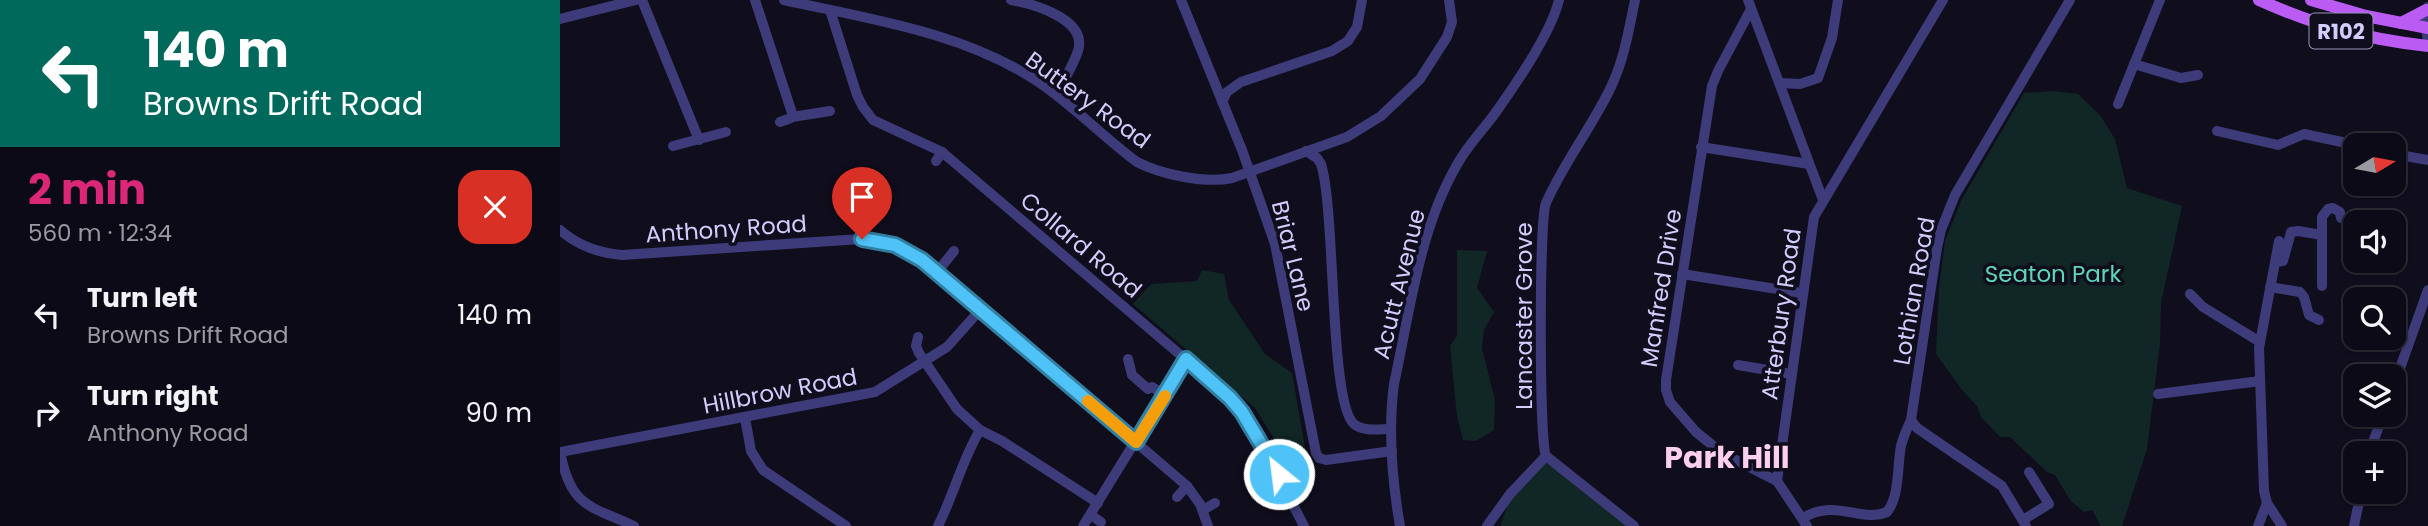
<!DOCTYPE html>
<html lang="en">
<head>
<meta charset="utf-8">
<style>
	:root { --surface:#0c0a16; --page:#1a1823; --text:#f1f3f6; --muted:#9a9aa1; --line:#2c2b35; --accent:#db2777 }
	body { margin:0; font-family:Poppins,sans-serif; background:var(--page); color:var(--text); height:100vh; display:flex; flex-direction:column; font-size:26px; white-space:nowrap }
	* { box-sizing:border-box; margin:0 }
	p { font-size:23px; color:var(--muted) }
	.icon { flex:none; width:38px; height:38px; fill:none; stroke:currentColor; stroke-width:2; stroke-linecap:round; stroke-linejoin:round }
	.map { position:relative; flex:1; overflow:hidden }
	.side { display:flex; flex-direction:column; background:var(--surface); width:560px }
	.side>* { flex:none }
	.guide { background:#00695c; color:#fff; overflow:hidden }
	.needle { width:46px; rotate:80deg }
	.buttons { position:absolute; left:1783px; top:133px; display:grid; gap:14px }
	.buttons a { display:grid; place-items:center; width:63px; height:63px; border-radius:14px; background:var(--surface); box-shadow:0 2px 5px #0004,0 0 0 2px var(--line); font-size:35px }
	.pin { position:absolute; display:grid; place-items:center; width:60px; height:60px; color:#fff; margin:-72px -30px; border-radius:50% 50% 50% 0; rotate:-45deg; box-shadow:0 0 7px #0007 }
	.pin .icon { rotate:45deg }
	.me { position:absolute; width:77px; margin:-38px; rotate:331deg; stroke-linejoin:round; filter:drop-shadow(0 0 5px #0008) }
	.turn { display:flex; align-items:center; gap:24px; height:147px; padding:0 28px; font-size:32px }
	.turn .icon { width:91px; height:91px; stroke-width:2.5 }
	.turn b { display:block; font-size:49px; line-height:60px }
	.round { display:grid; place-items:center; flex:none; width:74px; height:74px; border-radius:21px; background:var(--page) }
	.headline { display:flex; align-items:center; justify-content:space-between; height:119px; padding:0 28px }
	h1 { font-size:42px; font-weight:700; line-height:52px; color:var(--accent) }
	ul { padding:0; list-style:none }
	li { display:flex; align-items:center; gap:21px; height:98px; padding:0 28px }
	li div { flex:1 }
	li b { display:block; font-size:26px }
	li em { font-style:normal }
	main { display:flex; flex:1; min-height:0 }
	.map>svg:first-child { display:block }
	.green { fill:#112726 }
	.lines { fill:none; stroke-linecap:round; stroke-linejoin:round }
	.minor { stroke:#3d3b79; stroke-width:10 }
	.major { stroke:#ba5bf4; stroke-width:12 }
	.route-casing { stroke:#337fa1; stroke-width:18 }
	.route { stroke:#4fc3f7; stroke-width:12 }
	.slow { stroke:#f59e0b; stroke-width:12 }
	.labels { text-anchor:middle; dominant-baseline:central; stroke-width:7; stroke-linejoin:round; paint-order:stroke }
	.shield { fill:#100d1d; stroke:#9893b9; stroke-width:2 }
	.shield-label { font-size:21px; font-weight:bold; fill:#d2cdfc }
	.street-label { font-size:23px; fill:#d2cdfc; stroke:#100d1d }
	.park-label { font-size:23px; fill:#5fd6b7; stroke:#100d1d }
	.district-label { font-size:30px; font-weight:bold; fill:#fccfec; stroke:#100d1d }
</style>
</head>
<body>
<main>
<section class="side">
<div class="guide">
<div class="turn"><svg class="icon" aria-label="left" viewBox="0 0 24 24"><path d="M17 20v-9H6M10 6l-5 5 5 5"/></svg><div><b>140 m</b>Browns Drift Road</div></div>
</div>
<div class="headline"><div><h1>2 min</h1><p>560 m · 12:34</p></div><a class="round" style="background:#d93025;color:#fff"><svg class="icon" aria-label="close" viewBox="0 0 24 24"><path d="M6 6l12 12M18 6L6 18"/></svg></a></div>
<ul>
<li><svg class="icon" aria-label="left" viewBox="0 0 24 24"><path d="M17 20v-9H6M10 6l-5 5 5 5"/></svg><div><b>Turn left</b><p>Browns Drift Road</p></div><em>140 m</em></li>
<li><svg class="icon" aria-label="right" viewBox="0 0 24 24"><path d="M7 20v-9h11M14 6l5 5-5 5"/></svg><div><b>Turn right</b><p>Anthony Road</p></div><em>90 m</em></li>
</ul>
</section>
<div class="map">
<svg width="1868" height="526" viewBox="0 0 1868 526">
	<rect width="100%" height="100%" fill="#100d1d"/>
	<!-- green -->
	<g class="green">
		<polygon points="1494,91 1518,94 1540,115 1555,139 1567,188 1622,206 1601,303 1600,344 1587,449 1562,526 1541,526 1532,510 1524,512 1510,500 1495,475 1487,472 1450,437 1440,437 1421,417 1417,406 1403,391 1376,354 1379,288 1385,241 1402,199 1464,93"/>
		<polygon points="897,250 927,251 917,288 934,312 924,330 922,348 935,401 934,430 916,441 903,440 897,416 890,346 897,336"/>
		<polygon points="642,270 664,274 669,300 705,354 732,373 752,487 738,498 723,453 695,408 573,304 591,284 637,281"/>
		<polygon points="985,462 1070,526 940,526 949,502"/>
	</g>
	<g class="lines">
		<!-- minor -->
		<g class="minor">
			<polyline points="82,0 139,140"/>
			<polyline points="195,0 232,113 231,118 220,122"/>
			<path d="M224,0C310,19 402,32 477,81C513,105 542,136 577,162C600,174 645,184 672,178L787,137L821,116L860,79L887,37L892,22L889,0"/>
			<path d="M451,0C473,4 528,19 518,51C513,66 503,81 497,95"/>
			<polyline points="621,0 682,150 715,244 756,453 759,458 766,460 832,451"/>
			<polyline points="1188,0 1263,200"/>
			<polyline points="1868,7 1865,19 1868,43"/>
			<polyline points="1191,9 1158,71 1152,86 1106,380 1106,390 1110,402 1136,432 1162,453 1217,481 1247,526"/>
			<polyline points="270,10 297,95 303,107 313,120 382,152 671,398 691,424 744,526"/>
			<polyline points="0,19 76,0"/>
			<polyline points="1574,64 1621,78 1638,75"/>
			<polyline points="1220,83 1240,84 1258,78 1272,38 1278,0"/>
			<polyline points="662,102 667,92 681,82 772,51 788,41 797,27 802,0"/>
			<polyline points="1558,104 1600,0"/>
			<polyline points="232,117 270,111"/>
			<polyline points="1657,131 1718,145 1744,134 1796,145"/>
			<polyline points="113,146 166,132"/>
			<polyline points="1141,147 1249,164"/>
			<path d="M746,151L757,158L761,164C776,211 769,403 794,424C803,432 820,429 831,429"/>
			<polyline points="1834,154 1868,160"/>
			<polyline points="376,161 382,152"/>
			<path d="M0,230C18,246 38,253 62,255L301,239C332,241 354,253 377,272L627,486L640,504L648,526"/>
			<polyline points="1719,241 1699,348 1704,491 1707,503 1722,526"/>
			<polyline points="1715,262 1723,261 1731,232 1738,231 1762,235"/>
			<polyline points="377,272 394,251"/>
			<polyline points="1122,274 1242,293"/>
			<polyline points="1762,286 1762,217 1768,209 1773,208 1780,212 1781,218"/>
			<polyline points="1710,287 1740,292 1744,297 1749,315 1759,320"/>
			<polyline points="1630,294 1643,307 1700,342"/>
			<polyline points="358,337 356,346 359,353 397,409 420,430 442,441 538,503"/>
			<polyline points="568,359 572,375 588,389 592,387 605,395"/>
			<polyline points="1178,365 1231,374"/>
			<polyline points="1834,385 1868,290"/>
			<polyline points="1598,394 1700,381"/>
			<polyline points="185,418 191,451 203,470 286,526"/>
			<polyline points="0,452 315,392 387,347 420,310"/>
			<path d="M0,452C11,507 28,505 74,526"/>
			<polyline points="1809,453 1823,415"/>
			<polyline points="1217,481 1254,217 1383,0"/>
			<polyline points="617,497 627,486"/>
			<polyline points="643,510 655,503"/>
			<polyline points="531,515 541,522"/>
			<path d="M1243,518C1276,498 1300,523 1327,512C1340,496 1337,466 1341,446C1343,437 1347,429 1351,420"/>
			<polyline points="1463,520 1489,504 1469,472"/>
			<path d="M378,526C394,494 402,460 420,430"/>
			<polyline points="523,526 626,359"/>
			<path d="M840,526C832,480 828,430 834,384C850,311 859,229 898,163C908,145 924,129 936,112C956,84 991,33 999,0"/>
			<polyline points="927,526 950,494 986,456"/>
			<path d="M1074,526L986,456C979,440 979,219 986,203C1004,162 1032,127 1051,87C1064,60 1069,29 1075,0"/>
			<polyline points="1466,526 1442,486 1357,428 1351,420 1377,248 1381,230 1395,195 1510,0"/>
			<polyline points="1698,526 1707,503"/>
			<polyline points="1794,526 1801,492"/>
		</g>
		<!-- major -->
		<g class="major">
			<path d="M1699,0C1757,26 1805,39 1868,46"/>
			<polyline points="1751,0 1806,16 1868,28"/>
			<polyline points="1841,23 1866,10"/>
		</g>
	</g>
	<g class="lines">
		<!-- route casing -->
		<g class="route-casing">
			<polyline id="route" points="302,239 335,245 362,260 576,442 626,359 670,398 682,412 719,474"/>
		</g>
		<!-- route -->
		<use href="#route" class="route"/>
		<!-- slow -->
		<polyline class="slow" points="528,401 576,442 605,396"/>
	</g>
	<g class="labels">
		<!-- shield labels -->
		<rect class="shield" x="1749.5" y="13.5" width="63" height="35" rx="5"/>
		<g class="shield-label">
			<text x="1781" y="31">R102</text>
		</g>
		<!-- street labels -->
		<g class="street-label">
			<text transform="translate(528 100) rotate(36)">Buttery Road</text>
			<text transform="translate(166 229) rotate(-4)">Anthony Road</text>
			<text transform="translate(521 245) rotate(40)">Collard Road</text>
			<text transform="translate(733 256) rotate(76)">Briar Lane</text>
			<text transform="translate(839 284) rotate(-76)">Acutt Avenue</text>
			<text transform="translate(1101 288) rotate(-81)">Manfred Drive</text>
			<text transform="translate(1354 291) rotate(-80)">Lothian Road</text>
			<text transform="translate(1221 314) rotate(-82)">Atterbury Road</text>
			<text transform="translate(964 316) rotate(-90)">Lancaster Grove</text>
			<text transform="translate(220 391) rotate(-11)">Hillbrow Road</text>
		</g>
		<!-- park labels -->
		<g class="park-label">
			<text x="1493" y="274">Seaton Park</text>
		</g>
		<!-- district labels -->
		<g class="district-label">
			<text x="1167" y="457">Park Hill</text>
		</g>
	</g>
</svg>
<div class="buttons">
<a><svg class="needle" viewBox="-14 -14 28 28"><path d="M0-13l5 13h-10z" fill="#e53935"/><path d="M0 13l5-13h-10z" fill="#9a9aa1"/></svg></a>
<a><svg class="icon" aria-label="sound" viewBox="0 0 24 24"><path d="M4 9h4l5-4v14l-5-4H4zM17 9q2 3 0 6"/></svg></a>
<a><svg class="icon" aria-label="search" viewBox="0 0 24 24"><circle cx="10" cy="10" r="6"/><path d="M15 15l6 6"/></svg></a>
<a><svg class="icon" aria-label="layers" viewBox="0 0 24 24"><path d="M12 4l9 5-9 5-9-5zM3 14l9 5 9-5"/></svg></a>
<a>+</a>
</div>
<div class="pin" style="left:302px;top:239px;background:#d93025"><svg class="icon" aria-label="arrive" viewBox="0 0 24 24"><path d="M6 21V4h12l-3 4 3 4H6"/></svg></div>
<svg class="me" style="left:719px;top:474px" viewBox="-20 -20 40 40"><circle r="17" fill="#4fc3f7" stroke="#fff" stroke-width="3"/><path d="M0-11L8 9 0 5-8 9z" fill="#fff"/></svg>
</div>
</main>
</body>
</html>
